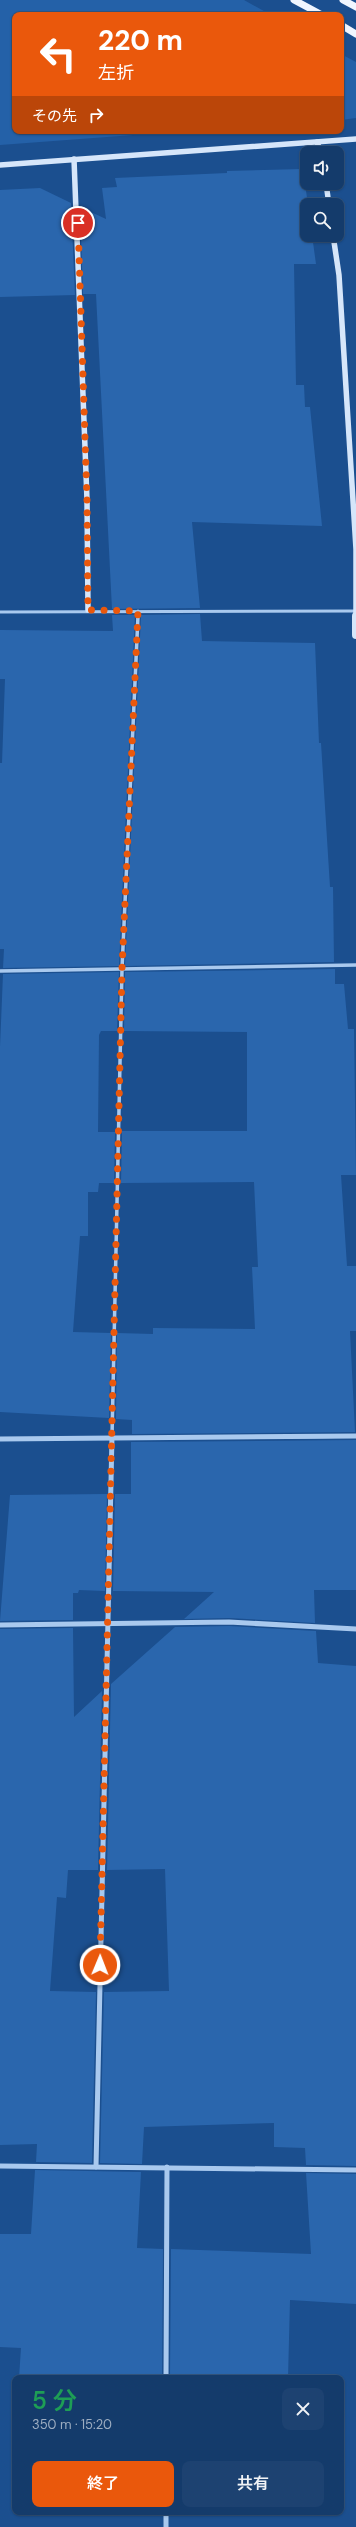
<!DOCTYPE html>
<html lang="ja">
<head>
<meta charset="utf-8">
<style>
	:root { --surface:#143b6b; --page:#1d4271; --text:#f1f3f6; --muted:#9dadc1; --line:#33557e; --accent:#ea580c }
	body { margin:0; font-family:"DM Sans","Noto Sans JP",sans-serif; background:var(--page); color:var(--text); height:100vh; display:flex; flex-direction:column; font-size:15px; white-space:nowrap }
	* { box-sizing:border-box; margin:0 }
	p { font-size:13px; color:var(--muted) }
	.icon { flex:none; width:22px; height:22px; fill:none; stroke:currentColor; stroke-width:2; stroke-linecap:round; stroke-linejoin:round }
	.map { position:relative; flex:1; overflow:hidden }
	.side { position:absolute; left:12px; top:2375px; width:332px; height:140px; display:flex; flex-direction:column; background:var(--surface); border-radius:8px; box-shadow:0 1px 3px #0004,0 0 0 1px var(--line) }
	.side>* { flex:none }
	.guide { position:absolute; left:12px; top:12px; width:332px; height:122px; border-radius:8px; box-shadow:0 1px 3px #0004,0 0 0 1px var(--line); background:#ea580c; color:#fff; overflow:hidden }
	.tools { position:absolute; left:300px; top:146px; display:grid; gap:8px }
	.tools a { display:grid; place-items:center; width:44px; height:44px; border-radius:8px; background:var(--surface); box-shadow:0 1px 3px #0004,0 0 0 1px var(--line); font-size:20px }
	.pin { position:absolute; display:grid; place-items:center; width:34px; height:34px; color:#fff; margin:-17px; border:2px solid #fff; border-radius:50%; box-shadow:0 1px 4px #0007 }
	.me { position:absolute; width:44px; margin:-22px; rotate:1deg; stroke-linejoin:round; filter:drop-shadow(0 0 3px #0008) }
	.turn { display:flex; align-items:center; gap:14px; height:84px; padding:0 20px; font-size:18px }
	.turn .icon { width:52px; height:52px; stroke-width:2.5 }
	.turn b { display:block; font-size:28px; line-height:34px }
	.then { display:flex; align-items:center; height:38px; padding:0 20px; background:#0003; gap:8px; font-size:15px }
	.round { display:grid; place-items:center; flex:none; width:42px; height:42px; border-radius:8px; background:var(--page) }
	.headline { display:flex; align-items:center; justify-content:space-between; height:68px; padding:0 20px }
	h1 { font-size:24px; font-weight:600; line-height:30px; color:#1e9e55 }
	.action { display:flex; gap:8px; margin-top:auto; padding:8px 20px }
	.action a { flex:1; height:46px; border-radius:8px; background:var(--accent); color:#fff; font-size:16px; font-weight:600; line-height:46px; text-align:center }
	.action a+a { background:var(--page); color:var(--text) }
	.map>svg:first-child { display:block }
	.green { fill:#2461a8 }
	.building { fill:#2a66ad }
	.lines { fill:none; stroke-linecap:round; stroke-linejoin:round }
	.street-far2 { stroke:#a9c9ee; stroke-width:3 }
	.street-far1 { stroke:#a9c9ee; stroke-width:3.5 }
	.street { stroke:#a9c9ee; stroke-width:5 }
	.secondary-far1 { stroke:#d6e6fa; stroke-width:5.5 }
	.secondary { stroke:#d6e6fa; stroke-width:8 }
	.primary { stroke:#f0f6ff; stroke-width:7 }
	.route { stroke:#ea580c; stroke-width:7; stroke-dasharray:0 12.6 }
</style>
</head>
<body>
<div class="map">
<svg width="356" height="2527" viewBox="0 0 356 2527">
	<rect width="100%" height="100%" fill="#1b4f8f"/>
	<!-- green -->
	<g class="green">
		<polygon points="0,0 244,0 271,15 15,15 15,131 187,131 0,145"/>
		<polygon points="341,54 356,62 356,118 341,120"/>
	</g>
	<!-- building -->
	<g class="building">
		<polygon points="303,169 308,205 307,235 312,235 316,264 294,264 296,385 304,385 305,407 310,407 322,526 192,522 200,608 112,609 96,294 83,294 80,207 106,219 102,188 117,187 115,178 227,173 227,171"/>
		<polygon points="40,188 71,203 75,295 0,297 0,190"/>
		<polygon points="200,614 202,641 315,643 319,743 321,743 330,887 333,887 334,962 125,966 141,615"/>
		<polygon points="112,615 135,615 119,966 3,968 4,949 0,949 0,763 2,763 5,679 0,679 0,630 113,631"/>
		<polygon points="335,969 335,984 344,984 348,1029 354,1029 356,1175 341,1175 347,1266 356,1266 356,1331 350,1331 355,1432 132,1434 132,1420 116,1419 117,1333 153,1334 153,1328 255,1329 252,1267 258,1267 254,1182 121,1183 122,1131 247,1131 247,1032 124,1031 125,972"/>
		<polygon points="119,972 117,1031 101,1031 99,1035 98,1132 115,1132 114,1183 99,1183 98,1192 88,1192 88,1236 80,1236 73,1332 111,1333 109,1418 0,1412 0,1047 3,974"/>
		<polygon points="356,1440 356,1590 314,1590 315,1623 229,1618 184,1619 214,1592 113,1591 115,1494 131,1494 131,1442"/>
		<polygon points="107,1494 105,1591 79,1590 78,1593 73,1593 73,1620 0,1621 10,1495"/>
		<polygon points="229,1626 316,1631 318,1663 356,1666 356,2166 306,2165 305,2148 274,2147 274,2123 144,2127 142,2164 100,2163 104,1992 169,1991 165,1869 107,1870 111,1684 175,1627"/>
		<polygon points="73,1628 74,1717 102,1691 98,1870 68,1870 66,1898 57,1897 50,1991 96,1992 92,2163 36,2162 37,2144 0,2145 0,1629"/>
		<polygon points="35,2170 141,2172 137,2248 163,2249 162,2378 19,2378 21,2348 0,2347 0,2234 31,2234"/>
		<polygon points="306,2173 356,2174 356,2304 290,2300 288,2378 170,2378 171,2249 311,2254"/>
	</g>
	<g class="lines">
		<!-- street-far2 -->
		<g class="street-far2">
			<polyline points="0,612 356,611"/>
			<polyline points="138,617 138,611"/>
		</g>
		<!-- street-far1 -->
		<g class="street-far1">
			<polyline points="0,971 356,965"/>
			<polyline points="112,1437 122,969 138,616"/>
			<polyline points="277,1437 356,1436"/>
		</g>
		<!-- street -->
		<g class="street">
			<polyline points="0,1439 356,1436"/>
			<polyline points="0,1625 229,1622 356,1629"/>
			<polyline points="0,2166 356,2170"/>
			<polyline points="96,2167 112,1436"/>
			<polyline points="166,2378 167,2167"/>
			<polyline points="166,2512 166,2527"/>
		</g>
		<!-- secondary-far1 -->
		<g class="secondary-far1">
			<polyline points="317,142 321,153"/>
			<polyline points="74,159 87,500 88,610"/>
			<polyline points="0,165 356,139"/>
			<polyline points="326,183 329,205"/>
			<polyline points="333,235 339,275 356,549 356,617"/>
		</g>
		<!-- secondary -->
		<polyline class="secondary" points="356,616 356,635"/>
		<!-- primary -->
		<g class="primary">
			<polyline points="294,0 322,15"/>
			<polyline points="343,0 356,7"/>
			<polyline points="341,25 356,34"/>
		</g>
	</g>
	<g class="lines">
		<!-- route -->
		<polyline class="route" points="78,223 87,500 88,610 138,611 122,969 100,1965"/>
	</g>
</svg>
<div class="tools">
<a><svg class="icon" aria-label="sound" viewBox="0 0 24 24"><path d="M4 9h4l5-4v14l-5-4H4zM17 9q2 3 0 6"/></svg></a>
<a><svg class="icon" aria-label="search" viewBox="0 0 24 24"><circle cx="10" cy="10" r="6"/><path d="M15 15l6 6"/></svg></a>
</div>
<div class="pin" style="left:78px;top:223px;background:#d93025"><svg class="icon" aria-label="arrive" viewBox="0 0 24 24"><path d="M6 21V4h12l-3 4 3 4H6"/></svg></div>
<svg class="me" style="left:100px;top:1965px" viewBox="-20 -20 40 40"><circle r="17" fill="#ea580c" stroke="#fff" stroke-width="3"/><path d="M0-11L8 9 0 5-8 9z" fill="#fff"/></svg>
<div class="guide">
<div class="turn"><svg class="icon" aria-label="left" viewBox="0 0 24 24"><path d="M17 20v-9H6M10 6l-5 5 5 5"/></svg><div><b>220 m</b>左折</div></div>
<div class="then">その先<svg class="icon" aria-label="right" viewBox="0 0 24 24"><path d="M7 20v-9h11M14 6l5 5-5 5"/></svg></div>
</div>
<section class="side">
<div class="headline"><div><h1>5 分</h1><p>350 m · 15:20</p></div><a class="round"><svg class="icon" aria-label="close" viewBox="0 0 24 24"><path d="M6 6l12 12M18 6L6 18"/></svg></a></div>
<div class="action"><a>終了</a><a>共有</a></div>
</section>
</div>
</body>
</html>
